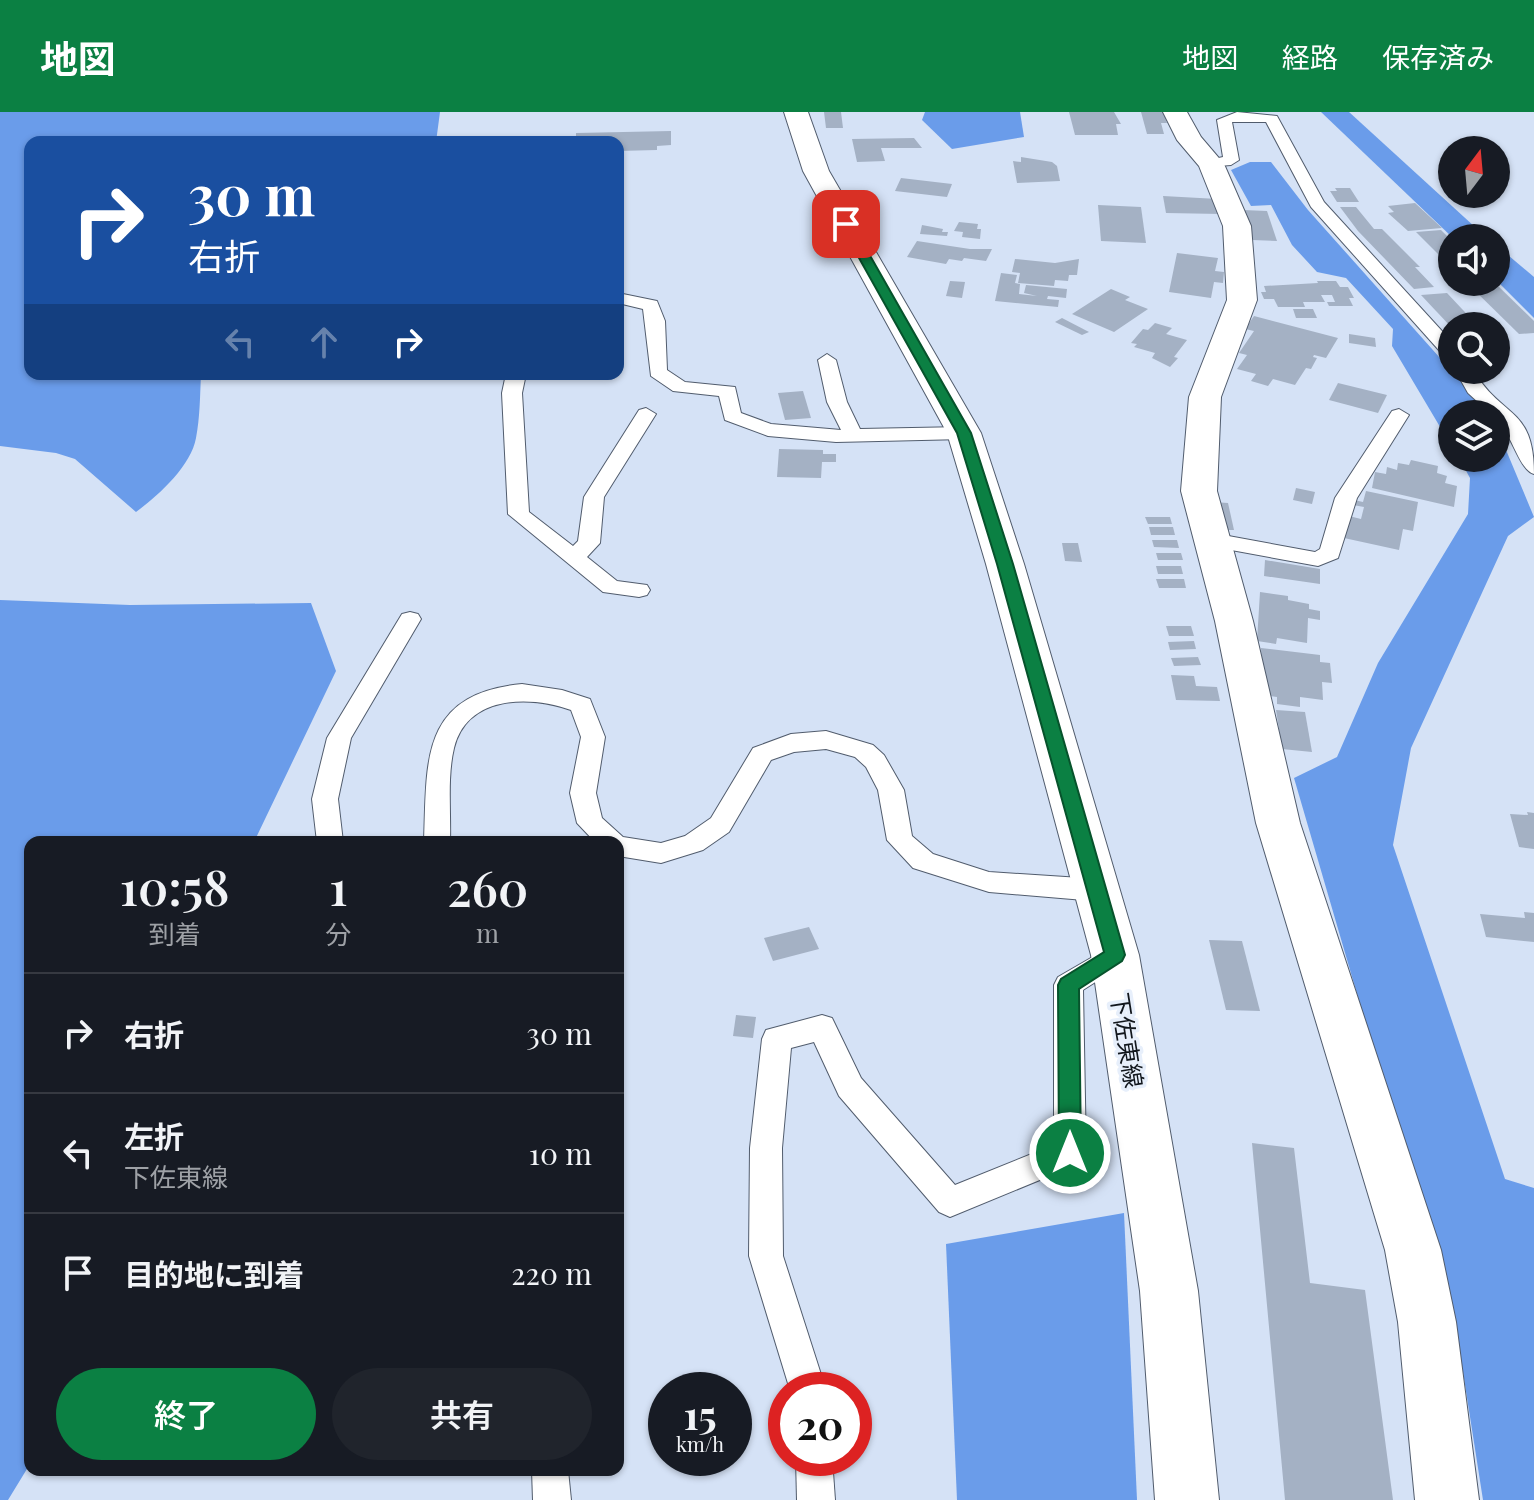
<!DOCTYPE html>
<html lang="ja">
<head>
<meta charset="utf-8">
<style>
	:root { --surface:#171b24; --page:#20242c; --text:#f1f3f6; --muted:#9ea1a6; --line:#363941; --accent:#0b8043 }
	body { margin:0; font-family:"Playfair Display","Noto Sans JP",serif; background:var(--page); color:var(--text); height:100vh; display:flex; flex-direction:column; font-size:30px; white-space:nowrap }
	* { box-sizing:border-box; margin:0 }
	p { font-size:26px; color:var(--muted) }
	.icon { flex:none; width:44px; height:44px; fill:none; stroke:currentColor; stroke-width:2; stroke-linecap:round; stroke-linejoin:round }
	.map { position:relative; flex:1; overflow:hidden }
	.panel { position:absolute; left:24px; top:724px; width:600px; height:640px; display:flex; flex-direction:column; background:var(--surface); border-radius:16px; box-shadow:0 2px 6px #0004 }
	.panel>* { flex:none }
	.banner { position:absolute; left:24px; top:24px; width:600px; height:244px; border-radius:16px; box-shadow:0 2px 6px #0004; background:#1a4fa0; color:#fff; overflow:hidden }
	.needle { width:52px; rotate:16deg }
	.fabs { position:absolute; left:1438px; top:24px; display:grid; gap:16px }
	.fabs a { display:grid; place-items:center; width:72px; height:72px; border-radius:50%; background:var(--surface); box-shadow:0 2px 6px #0004; font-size:40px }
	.speed { position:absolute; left:648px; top:1260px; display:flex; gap:16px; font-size:40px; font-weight:700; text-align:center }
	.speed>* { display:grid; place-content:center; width:104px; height:104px; border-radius:50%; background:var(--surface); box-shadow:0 2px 6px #0004; line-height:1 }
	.speed small { font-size:20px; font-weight:400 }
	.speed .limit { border:12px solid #d22; background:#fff; color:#111 }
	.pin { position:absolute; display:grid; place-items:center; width:68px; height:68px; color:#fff; margin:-34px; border-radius:16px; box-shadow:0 4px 12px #0006 }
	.me { position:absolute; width:88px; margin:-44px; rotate:0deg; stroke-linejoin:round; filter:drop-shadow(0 0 6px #0008) }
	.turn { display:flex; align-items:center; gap:28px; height:168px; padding:0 32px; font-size:36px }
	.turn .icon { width:104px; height:104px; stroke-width:2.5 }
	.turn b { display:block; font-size:56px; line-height:68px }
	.lanes { display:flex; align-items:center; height:76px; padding:0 32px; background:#0003; justify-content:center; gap:40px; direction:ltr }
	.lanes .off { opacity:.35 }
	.eta { display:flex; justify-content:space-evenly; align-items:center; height:136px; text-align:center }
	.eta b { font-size:48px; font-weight:600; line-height:56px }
	.button { display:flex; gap:16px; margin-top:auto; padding:16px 32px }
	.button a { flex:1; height:92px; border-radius:48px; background:var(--accent); color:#fff; font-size:32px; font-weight:600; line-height:92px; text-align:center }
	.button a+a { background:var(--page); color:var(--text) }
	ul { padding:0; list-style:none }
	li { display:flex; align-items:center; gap:24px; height:120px; padding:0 32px; border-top:2px solid var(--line) }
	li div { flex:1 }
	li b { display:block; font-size:30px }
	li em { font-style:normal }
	header { display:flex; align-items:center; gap:48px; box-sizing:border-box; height:112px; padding:0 40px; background:var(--accent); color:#fff }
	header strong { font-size:38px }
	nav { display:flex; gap:44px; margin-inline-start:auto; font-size:28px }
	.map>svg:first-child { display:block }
	.forest { fill:#6a9cea }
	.building { fill:#a4b1c4 }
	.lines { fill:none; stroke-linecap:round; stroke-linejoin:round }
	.service-casing { stroke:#515c6d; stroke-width:2 }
	.minor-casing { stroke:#515c6d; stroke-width:2 }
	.secondary-casing { stroke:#515c6d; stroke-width:2 }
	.service { fill:#fff; fill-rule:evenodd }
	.minor { fill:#fff; fill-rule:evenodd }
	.secondary { fill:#fff; fill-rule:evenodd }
	.route { fill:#0b8043; stroke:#07532c; stroke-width:2 }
	.labels { text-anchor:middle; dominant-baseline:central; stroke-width:7; stroke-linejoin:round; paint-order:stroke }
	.street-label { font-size:24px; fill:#11161c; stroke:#e7effb }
</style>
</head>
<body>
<header>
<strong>地図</strong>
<nav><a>地図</a><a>経路</a><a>保存済み</a></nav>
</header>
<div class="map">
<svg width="1534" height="1388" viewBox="0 0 1534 1388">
	<rect width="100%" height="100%" fill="#d5e2f6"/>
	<!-- forest -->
	<g class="forest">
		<path d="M0,0H440L436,30H30V262H201C200,283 200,306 196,326C191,354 158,384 136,400L75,347L56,341L0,334Z"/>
		<polygon points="925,0 1020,0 1024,25 952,37 922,8"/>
		<polygon points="1321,0 1349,0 1487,126 1453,126"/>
		<polygon points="1250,50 1271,50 1308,98 1490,302 1452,302 1452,335 1392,234 1393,217 1346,166 1317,160 1292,133 1271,93 1251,94 1231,58"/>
		<polygon points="1496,133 1534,165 1534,206 1496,168"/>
		<polygon points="1496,314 1534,405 1508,424 1411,636 1393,733 1505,1067 1534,1076 1534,1388 1483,1388 1458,1228 1294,666 1337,645 1378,551 1468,402 1470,366 1459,346 1496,346"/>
		<polygon points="0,488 130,493 311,491 336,559 254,730 30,730 30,1352 8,1388 0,1388"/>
		<polygon points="1124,1101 1137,1388 957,1388 946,1132"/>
	</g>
	<!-- building -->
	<g class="building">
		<polygon points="824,0 841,0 843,16 826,16"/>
		<polygon points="1069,0 1114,0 1121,12 1116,12 1118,23 1075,23"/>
		<polygon points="1141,0 1163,0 1167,11 1161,11 1164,22 1147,22"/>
		<polygon points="671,19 671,33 657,34 657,38 618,39 618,30 576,30 576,21"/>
		<polygon points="914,26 922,36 881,36 885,49 857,50 852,27"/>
		<polygon points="1021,45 1052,50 1057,54 1060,69 1017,71 1013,49 1021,50"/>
		<polygon points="901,66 952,72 947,85 895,79"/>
		<polygon points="1335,76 1350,76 1359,90 1337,90 1330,79 1337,79"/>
		<polygon points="1163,84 1218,87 1221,102 1166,101"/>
		<polygon points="1415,91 1442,116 1408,119 1388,101 1394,100 1388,94"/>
		<polygon points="1098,93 1141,95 1146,131 1101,129"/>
		<polygon points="1340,95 1356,95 1374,117 1382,117 1420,155 1415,155 1434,175 1414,177 1358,119"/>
		<polygon points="1243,98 1267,99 1277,129 1252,128"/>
		<polygon points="959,110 978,112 977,117 981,117 980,127 962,125 963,120 954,119"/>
		<polygon points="922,113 943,117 942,120 948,120 947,124 920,122"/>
		<polygon points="1441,118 1452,129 1452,156 1416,120"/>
		<polygon points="917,129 970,137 992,137 986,149 964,146 962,149 949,147 946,152 907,145"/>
		<polygon points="1177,141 1218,146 1215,159 1224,160 1223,171 1214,170 1211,186 1169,180"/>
		<polygon points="1015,147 1055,151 1079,147 1077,163 1069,163 1068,169 1055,168 1054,174 1018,171 1020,161 1012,160"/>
		<polygon points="1001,161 1017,163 1015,171 1020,172 1019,182 1037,184 1024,181 1026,173 1067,177 1066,186 1048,184 1047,187 1059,188 1058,195 995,189"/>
		<polygon points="950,169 965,170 962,186 946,184"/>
		<polygon points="1317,169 1336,169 1340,175 1348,175 1354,186 1349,186 1353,194 1329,194 1327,190 1335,190 1332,183 1321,183 1325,190 1303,190 1305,195 1278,195 1274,187 1264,187 1261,180 1266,180 1264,174 1318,171"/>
		<polygon points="1466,170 1494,170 1534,209 1534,221 1519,222"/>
		<polygon points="1111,177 1130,185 1125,188 1148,197 1114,220 1072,202"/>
		<polygon points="1447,181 1478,214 1452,216 1421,183"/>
		<polygon points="1293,197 1313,197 1317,206 1296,206"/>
		<polygon points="1254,204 1338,226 1326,246 1314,243 1313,245 1317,246 1311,257 1306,256 1295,273 1273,267 1268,274 1251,269 1256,262 1237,257 1247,243 1239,241 1254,219 1245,217"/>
		<polygon points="1062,206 1089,220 1082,223 1055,210"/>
		<polygon points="1155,211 1172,216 1166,222 1187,228 1174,245 1178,246 1170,255 1152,246 1155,241 1134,235 1137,232 1131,231 1143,217 1148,218"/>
		<polygon points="1349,222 1375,226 1376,235 1349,231"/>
		<polygon points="1338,271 1387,283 1378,301 1329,288"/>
		<polygon points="803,279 811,306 785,308 778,281"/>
		<polygon points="779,337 823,338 823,342 836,342 836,350 822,350 821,366 777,365"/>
		<polygon points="1411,348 1438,354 1437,361 1447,364 1445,371 1457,374 1454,395 1372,376 1375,360 1386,362 1387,355 1397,358 1398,351 1409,353"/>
		<polygon points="1296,376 1315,380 1312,392 1293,388"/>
		<polygon points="1366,379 1418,390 1413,419 1403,417 1399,438 1344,426 1349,404 1361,407 1364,395 1353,393 1354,388 1363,390"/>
		<polygon points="1213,390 1228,391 1234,418 1218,418"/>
		<polygon points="1145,405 1170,405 1172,412 1148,412"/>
		<polygon points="1149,415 1173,415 1175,423 1151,423"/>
		<polygon points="1152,428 1177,428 1179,436 1154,435"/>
		<polygon points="1062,431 1078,431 1082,450 1065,449"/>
		<polygon points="1156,441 1181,441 1183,448 1158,448"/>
		<polygon points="1265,448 1320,457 1320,472 1264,464"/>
		<polygon points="1156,454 1181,454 1183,462 1158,462"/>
		<polygon points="1156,467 1184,467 1186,476 1159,476"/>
		<polygon points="1260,480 1288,484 1288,488 1309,492 1309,497 1320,499 1320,508 1308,506 1307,531 1277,526 1276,532 1257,529"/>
		<polygon points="1166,514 1191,514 1194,524 1169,524"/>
		<polygon points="1194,529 1196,537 1170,538 1168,530"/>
		<polygon points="1261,536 1320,543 1320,550 1330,551 1332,571 1322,570 1323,588 1300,585 1300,595 1277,592 1277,585 1263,583"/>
		<polygon points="1198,545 1201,553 1174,554 1171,546"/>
		<polygon points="1171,563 1194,564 1196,574 1217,575 1220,589 1176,588"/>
		<polygon points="1276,598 1305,600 1312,640 1282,637"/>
		<polygon points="1527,700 1534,701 1534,737 1519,735 1510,702 1528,703"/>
		<polygon points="1524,800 1534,801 1534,830 1486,825 1480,802 1525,806"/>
		<polygon points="809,815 819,837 773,849 764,826"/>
		<polygon points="1209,828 1242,829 1260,899 1226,898"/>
		<polygon points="736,903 756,905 753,926 733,924"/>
		<polygon points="1252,1031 1294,1036 1310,1171 1365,1178 1393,1388 1285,1388"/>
	</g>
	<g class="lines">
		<!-- service casing -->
		<g class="service-casing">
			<g id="service">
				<polygon points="1237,0 1277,4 1324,90 1452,230 1452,247 1445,245 1311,95 1266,10 1232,10 1239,48 1231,53 1205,55 1205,49 1223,45 1217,8"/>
				<polygon points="618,181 657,189 665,209 667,258 685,270 735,275 741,301 771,312 841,318 827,290 818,248 827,242 836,248 847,290 860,317 964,315 974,321 964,327 836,330 768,324 725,308 719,284 673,279 651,264 643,197 618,191"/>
				<path d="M1455,258H1473C1502,307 1534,294 1534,362C1519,358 1511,320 1496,306V302H1491L1468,281Z"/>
				<polygon points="506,262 526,262 522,281 529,400 573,434 578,429 584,385 639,298 646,296 656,302 604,385 600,431 587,445 617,469 647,473 650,478 647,483 639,485 603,480 508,402 502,281"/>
				<polygon points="1399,297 1409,303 1357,386 1338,446 1318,454 1204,433 1201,428 1204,423 1212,421 1315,440 1320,437 1335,386 1392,299"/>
				<polygon points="410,500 418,502 421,507 351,626 338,687 343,730 317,730 312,687 327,626 402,502"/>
				<path d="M522,572L562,578L590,587L605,625L596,681L602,706L623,725L661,731L685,724L711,706L753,636L791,622L826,619L873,633L884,643L904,678L912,724L933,742L989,760L1096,767L1106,771L1110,778L1106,785L1096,789L989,780L913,756L887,728L878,678L866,655L855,645L826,637L794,640L771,648L729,720L703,738L661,751L618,744V730H595L577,711L570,681L581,625L571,598C530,583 467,583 454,636C447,665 451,699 450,730H424C427,648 420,582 522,572Z"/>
				<polygon points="1115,832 1125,835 1129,843 1125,851 1083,878 1086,1041 1081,1051 950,1105 939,1100 839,984 814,930 791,936 782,1036 783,1144 826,1278 790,1278 749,1144 750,1036 762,927 766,918 822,903 832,906 861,966 955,1073 1054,1033 1054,873 1058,865"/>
				<polygon points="796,1346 832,1346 835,1388 797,1388"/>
				<polygon points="532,1358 568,1358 571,1388 533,1388"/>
			</g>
		</g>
		<!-- minor casing -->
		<g class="minor-casing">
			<polygon id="minor" points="1163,0 1187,0 1201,25 1224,52 1251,114 1257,188 1221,285 1217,379 1253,509 1300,711 1441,1138 1456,1210 1479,1388 1415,1388 1398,1210 1385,1138 1256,711 1215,509 1181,379 1189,285 1227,188 1223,114 1199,54 1177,28"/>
		</g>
		<!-- secondary casing -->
		<g class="secondary-casing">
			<polygon id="secondary" points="784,0 808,0 829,59 981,321 1024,452 1139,843 1198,1179 1219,1388 1155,1388 1140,1179 1091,843 986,452 947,321 803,59"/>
		</g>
		<!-- service -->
		<use href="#service" class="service"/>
		<!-- minor -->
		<use href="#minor" class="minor"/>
		<!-- secondary -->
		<use href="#secondary" class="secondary"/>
	</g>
	<!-- route -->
	<polygon class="route" points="846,109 852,112 971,321 1013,452 1125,843 1122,849 1079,877 1081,1041 1078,1048 1070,1050 1062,1048 1059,1041 1058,873 1061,867 1104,840 997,452 957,321 840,112"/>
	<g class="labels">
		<!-- street labels -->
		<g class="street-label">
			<text transform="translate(1128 928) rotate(81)">下佐東線</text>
		</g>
	</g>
</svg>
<div class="fabs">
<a><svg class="needle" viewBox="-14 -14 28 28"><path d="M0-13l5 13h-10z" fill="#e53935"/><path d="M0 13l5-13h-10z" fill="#9ea1a6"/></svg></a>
<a><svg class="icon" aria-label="sound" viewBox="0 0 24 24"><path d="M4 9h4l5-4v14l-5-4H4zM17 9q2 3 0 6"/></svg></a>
<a><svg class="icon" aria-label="search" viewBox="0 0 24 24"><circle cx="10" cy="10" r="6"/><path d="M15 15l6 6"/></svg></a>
<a><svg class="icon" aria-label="layers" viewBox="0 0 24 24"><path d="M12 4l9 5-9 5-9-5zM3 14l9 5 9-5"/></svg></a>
</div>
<div class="speed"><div>15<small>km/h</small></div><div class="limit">20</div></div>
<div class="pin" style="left:846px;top:112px;background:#d93025"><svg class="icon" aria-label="arrive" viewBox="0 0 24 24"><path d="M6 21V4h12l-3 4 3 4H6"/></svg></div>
<svg class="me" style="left:1070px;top:1041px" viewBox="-20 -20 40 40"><circle r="17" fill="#0b8043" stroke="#fff" stroke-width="3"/><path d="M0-11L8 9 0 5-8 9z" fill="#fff"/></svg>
<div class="banner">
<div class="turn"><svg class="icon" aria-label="right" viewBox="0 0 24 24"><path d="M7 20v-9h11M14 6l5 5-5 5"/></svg><div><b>30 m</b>右折</div></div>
<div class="lanes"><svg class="icon off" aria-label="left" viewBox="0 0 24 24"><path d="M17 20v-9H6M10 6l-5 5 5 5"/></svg><svg class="icon off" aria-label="ahead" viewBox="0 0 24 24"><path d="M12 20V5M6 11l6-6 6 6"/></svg><svg class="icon" aria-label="right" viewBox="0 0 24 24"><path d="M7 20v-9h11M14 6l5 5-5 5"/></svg></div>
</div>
<section class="panel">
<div class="eta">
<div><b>10:58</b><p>到着</p></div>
<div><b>1</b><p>分</p></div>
<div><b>260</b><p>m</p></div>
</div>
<ul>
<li><svg class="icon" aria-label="right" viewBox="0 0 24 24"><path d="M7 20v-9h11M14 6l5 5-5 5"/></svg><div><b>右折</b></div><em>30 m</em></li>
<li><svg class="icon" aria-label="left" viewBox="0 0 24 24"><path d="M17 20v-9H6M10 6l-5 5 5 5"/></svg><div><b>左折</b><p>下佐東線</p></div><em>10 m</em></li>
<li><svg class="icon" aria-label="arrive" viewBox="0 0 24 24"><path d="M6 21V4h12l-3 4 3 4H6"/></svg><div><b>目的地に到着</b></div><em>220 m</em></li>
</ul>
<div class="button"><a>終了</a><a>共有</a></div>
</section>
</div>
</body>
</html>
